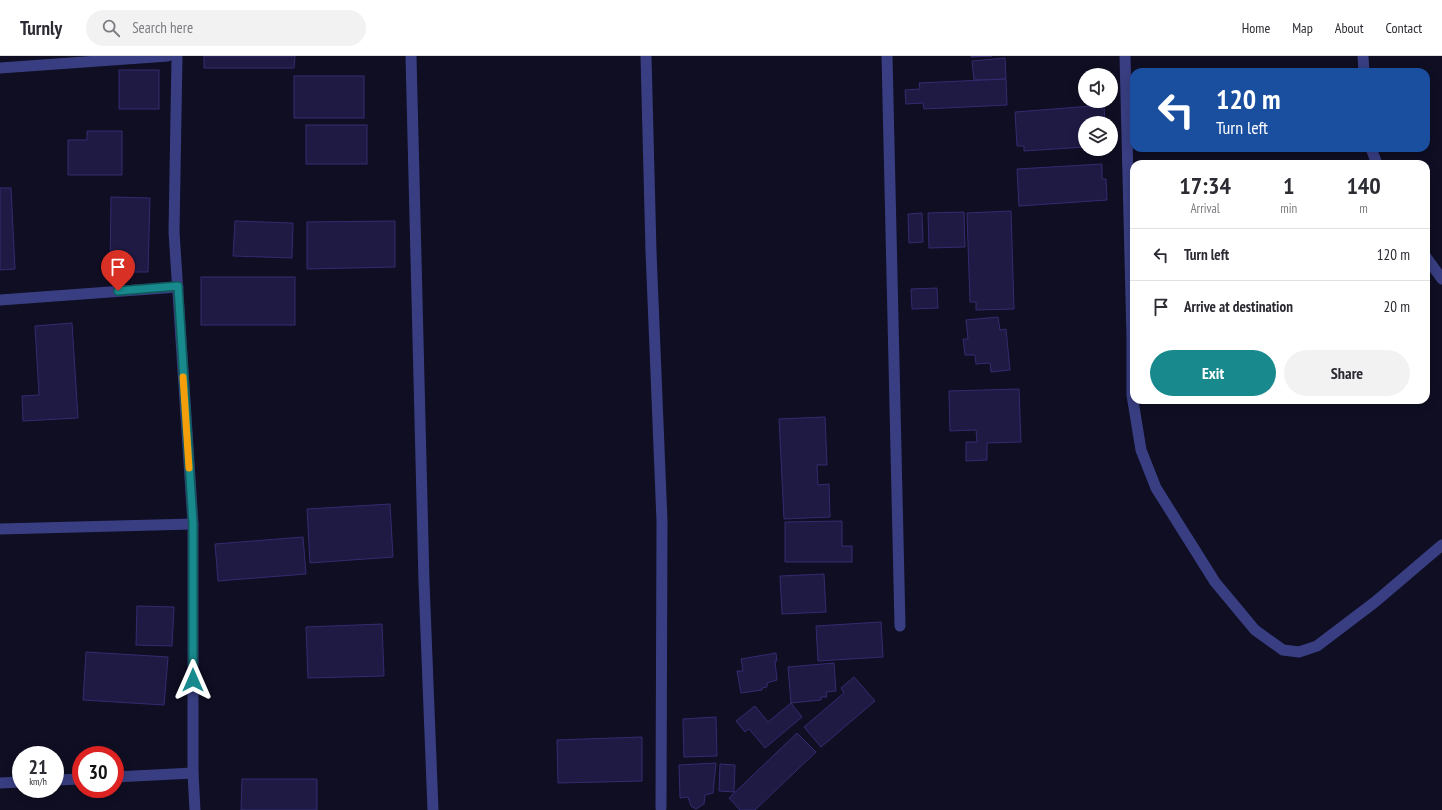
<!DOCTYPE html>
<html lang="en">
<head>
<meta charset="utf-8">
<style>
	:root { --surface:#fff; --page:#f2f2f3; --text:#2b2b33; --muted:#7c7c81; --line:#e1e1e2; --accent:#18898c }
	body { margin:0; font-family:"PT Sans Narrow",sans-serif; background:var(--page); color:var(--text); height:100vh; display:flex; flex-direction:column; font-size:15px; white-space:nowrap }
	* { box-sizing:border-box; margin:0 }
	p { font-size:13px; color:var(--muted) }
	.icon { flex:none; width:22px; height:22px; fill:none; stroke:currentColor; stroke-width:2; stroke-linecap:round; stroke-linejoin:round }
	.map { position:relative; flex:1; overflow:hidden }
	.drawer { position:absolute; left:1130px; top:104px; width:300px; height:244px; display:flex; flex-direction:column; background:var(--surface); border-radius:12px; box-shadow:0 2px 10px #0003 }
	.drawer>* { flex:none }
	.banner { position:absolute; left:1130px; top:12px; width:300px; height:84px; border-radius:12px; box-shadow:0 2px 10px #0003; background:#1a4fa0; color:#fff; overflow:hidden }
	.buttons { position:absolute; left:1078px; top:12px; display:grid; gap:8px }
	.buttons a { display:grid; place-items:center; width:40px; height:40px; border-radius:50%; background:var(--surface); box-shadow:0 2px 10px #0003; font-size:20px }
	.speed { position:absolute; left:12px; top:690px; display:flex; gap:8px; font-size:20px; font-weight:700; text-align:center }
	.speed>* { display:grid; place-content:center; width:52px; height:52px; border-radius:50%; background:var(--surface); box-shadow:0 2px 10px #0003; line-height:1 }
	.speed small { font-size:10px; font-weight:400 }
	.speed .limit { border:6px solid #d22; background:#fff; color:#111 }
	.pin { position:absolute; display:grid; place-items:center; width:34px; height:34px; color:#fff; margin:-41px -17px; border-radius:50% 50% 50% 0; rotate:-45deg; box-shadow:0 0 4px #0007 }
	.pin .icon { rotate:45deg }
	.me { position:absolute; width:44px; margin:-22px; rotate:0deg; stroke-linejoin:round; filter:drop-shadow(0 0 3px #0008) }
	.turn { display:flex; align-items:center; gap:14px; height:84px; padding:0 20px; font-size:18px }
	.turn .icon { width:52px; height:52px; stroke-width:2.5 }
	.turn b { display:block; font-size:28px; line-height:34px }
	.eta { display:flex; justify-content:space-evenly; align-items:center; height:68px; text-align:center }
	.eta b { font-size:24px; font-weight:800; line-height:28px }
	.button { display:flex; gap:8px; margin-top:auto; padding:8px 20px }
	.button a { flex:1; height:46px; border-radius:24px; background:var(--accent); color:#fff; font-size:16px; font-weight:800; line-height:46px; text-align:center }
	.button a+a { background:var(--page); color:var(--text) }
	ul { padding:0; list-style:none }
	li { display:flex; align-items:center; gap:12px; height:52px; padding:0 20px; border-top:1px solid var(--line) }
	li div { flex:1 }
	li b { display:block; font-size:15px }
	li em { font-style:normal }
	header { display:flex; align-items:center; gap:24px; box-sizing:border-box; height:56px; padding:0 20px; background:var(--surface); border-bottom:1px solid var(--line) }
	header strong { font-size:19px }
	nav { display:flex; gap:22px; margin-inline-start:auto; font-size:14px }
	.search { width:280px; height:36px; background:var(--page); display:flex; align-items:center; gap:10px; box-sizing:border-box; padding:0 14px; border-radius:22px; color:var(--muted); font-size:15px }
	.map>svg:first-child { display:block }
	.building { fill:#1e1a44; stroke:#322c70 }
	.lines { fill:none; stroke-linecap:round; stroke-linejoin:round }
	.minor { stroke:#393e82; stroke-width:11 }
	.route-casing { stroke:#10595b; stroke-width:10 }
	.route { stroke:#18898c; stroke-width:7 }
	.slow { stroke:#f59e0b; stroke-width:7 }
</style>
</head>
<body>
<header>
<strong>Turnly</strong>
<div class="search"><svg class="icon" aria-label="search" viewBox="0 0 24 24"><circle cx="10" cy="10" r="6"/><path d="M15 15l6 6"/></svg>Search here</div>
<nav><a>Home</a><a>Map</a><a>About</a><a>Contact</a></nav>
</header>
<div class="map">
<svg width="1442" height="754" viewBox="0 0 1442 754">
	<rect width="100%" height="100%" fill="#0f0e23"/>
	<!-- building -->
	<g class="building">
		<polygon points="204,0 295,0 294,12 204,12"/>
		<polygon points="971,0 992,0 971,1"/>
		<polygon points="1005,2 1006,23 974,24 972,5"/>
		<rect x="119" y="14" width="40" height="39"/>
		<rect x="294" y="20" width="70" height="42"/>
		<polygon points="1006,23 1007,49 924,53 923,47 906,48 905,34 920,33 919,27"/>
		<polygon points="1104,49 1105,67 1085,67 1085,91 1024,95 1024,90 1017,90 1015,56"/>
		<rect x="306" y="69" width="61" height="39"/>
		<polygon points="87,75 122,75 122,119 68,119 68,84 87,84"/>
		<polygon points="1102,108 1102,123 1106,123 1107,144 1019,150 1017,113"/>
		<polygon points="0,132 11,132 15,213 0,214"/>
		<polygon points="111,141 150,142 148,216 110,216"/>
		<polygon points="1011,155 1014,253 976,254 976,246 970,246 967,157"/>
		<polygon points="964,156 965,191 929,192 928,157"/>
		<polygon points="922,157 923,186 909,187 908,158"/>
		<polygon points="235,165 293,167 292,202 233,200"/>
		<polygon points="395,165 395,211 307,213 307,166"/>
		<rect x="201" y="221" width="94" height="48"/>
		<polygon points="937,232 938,252 912,253 911,233"/>
		<polygon points="998,261 1000,274 1006,273 1010,314 991,316 990,307 976,308 975,299 965,299 963,283 968,283 966,264"/>
		<polygon points="72,267 78,362 23,365 22,340 39,339 35,270"/>
		<polygon points="1019,333 1021,386 987,387 987,404 966,405 966,386 977,386 976,374 950,375 949,335"/>
		<polygon points="825,361 827,409 817,409 818,429 829,428 830,461 784,463 779,363"/>
		<polygon points="390,448 393,501 310,507 307,453"/>
		<polygon points="842,465 842,490 852,490 852,506 785,506 785,466"/>
		<polygon points="303,481 306,518 218,525 215,488"/>
		<polygon points="824,518 826,556 782,558 780,520"/>
		<polygon points="137,550 174,551 172,590 136,589"/>
		<polygon points="881,566 883,601 818,605 816,570"/>
		<polygon points="382,568 384,620 308,622 306,571"/>
		<polygon points="86,596 168,601 164,649 83,644"/>
		<polygon points="776,597 777,605 775,605 777,624 767,627 767,631 762,632 762,634 741,637 737,615 743,615 741,603"/>
		<polygon points="834,607 836,635 826,636 827,641 821,641 821,644 791,647 788,611"/>
		<polygon points="854,621 875,645 821,691 804,671 844,637 841,632"/>
		<polygon points="791,647 802,661 765,692 749,673 745,676 736,665 755,650 768,666"/>
		<polygon points="716,661 717,700 684,701 683,663"/>
		<polygon points="797,677 816,696 755,754 740,754 729,742"/>
		<polygon points="642,681 642,725 558,727 557,684"/>
		<polygon points="716,707 713,737 705,739 704,748 696,753 691,750 688,741 680,742 679,709"/>
		<polygon points="720,708 735,709 734,736 719,735"/>
		<polygon points="242,723 317,723 317,754 241,754"/>
	</g>
	<g class="lines">
		<!-- minor -->
		<g class="minor">
			<polyline points="177,0 174,176 193,468 193,717 195,754"/>
			<polyline points="411,0 424,526 433,754"/>
			<polyline points="646,0 651,195 662,465 661,752"/>
			<polyline points="887,0 900,570"/>
			<polyline points="1125,0 1132,282 1132,339 1141,394 1156,432 1215,526 1255,574 1283,594 1299,596 1317,590 1375,546 1442,489"/>
			<polyline points="1363,0 1364,16"/>
			<polyline points="0,12 168,0"/>
			<polyline points="1371,92 1377,108"/>
			<polyline points="1426,201 1442,223"/>
			<polyline points="0,244 178,231"/>
			<polyline points="0,473 193,468"/>
			<polyline points="115,721 193,717"/>
			<polyline points="55,724 81,723"/>
			<polyline points="0,727 21,726"/>
		</g>
	</g>
	<g class="lines">
		<!-- route casing -->
		<g class="route-casing">
			<polyline id="route" points="118,235 178,230 193,468 193,624"/>
		</g>
		<!-- route -->
		<use href="#route" class="route"/>
		<!-- slow -->
		<polyline class="slow" points="183,321 189,412"/>
	</g>
</svg>
<div class="buttons">
<a><svg class="icon" aria-label="sound" viewBox="0 0 24 24"><path d="M4 9h4l5-4v14l-5-4H4zM17 9q2 3 0 6"/></svg></a>
<a><svg class="icon" aria-label="layers" viewBox="0 0 24 24"><path d="M12 4l9 5-9 5-9-5zM3 14l9 5 9-5"/></svg></a>
</div>
<div class="speed"><div>21<small>km/h</small></div><div class="limit">30</div></div>
<div class="pin" style="left:118px;top:235px;background:#d93025"><svg class="icon" aria-label="arrive" viewBox="0 0 24 24"><path d="M6 21V4h12l-3 4 3 4H6"/></svg></div>
<svg class="me" style="left:193px;top:624px" viewBox="-20 -20 40 40"><path d="M0-17L14 15 0 8-14 15z" fill="#18898c" stroke="#fff" stroke-width="4"/></svg>
<div class="banner">
<div class="turn"><svg class="icon" aria-label="left" viewBox="0 0 24 24"><path d="M17 20v-9H6M10 6l-5 5 5 5"/></svg><div><b>120 m</b>Turn left</div></div>
</div>
<section class="drawer">
<div class="eta">
<div><b>17:34</b><p>Arrival</p></div>
<div><b>1</b><p>min</p></div>
<div><b>140</b><p>m</p></div>
</div>
<ul>
<li><svg class="icon" aria-label="left" viewBox="0 0 24 24"><path d="M17 20v-9H6M10 6l-5 5 5 5"/></svg><div><b>Turn left</b></div><em>120 m</em></li>
<li><svg class="icon" aria-label="arrive" viewBox="0 0 24 24"><path d="M6 21V4h12l-3 4 3 4H6"/></svg><div><b>Arrive at destination</b></div><em>20 m</em></li>
</ul>
<div class="button"><a>Exit</a><a>Share</a></div>
</section>
</div>
</body>
</html>
